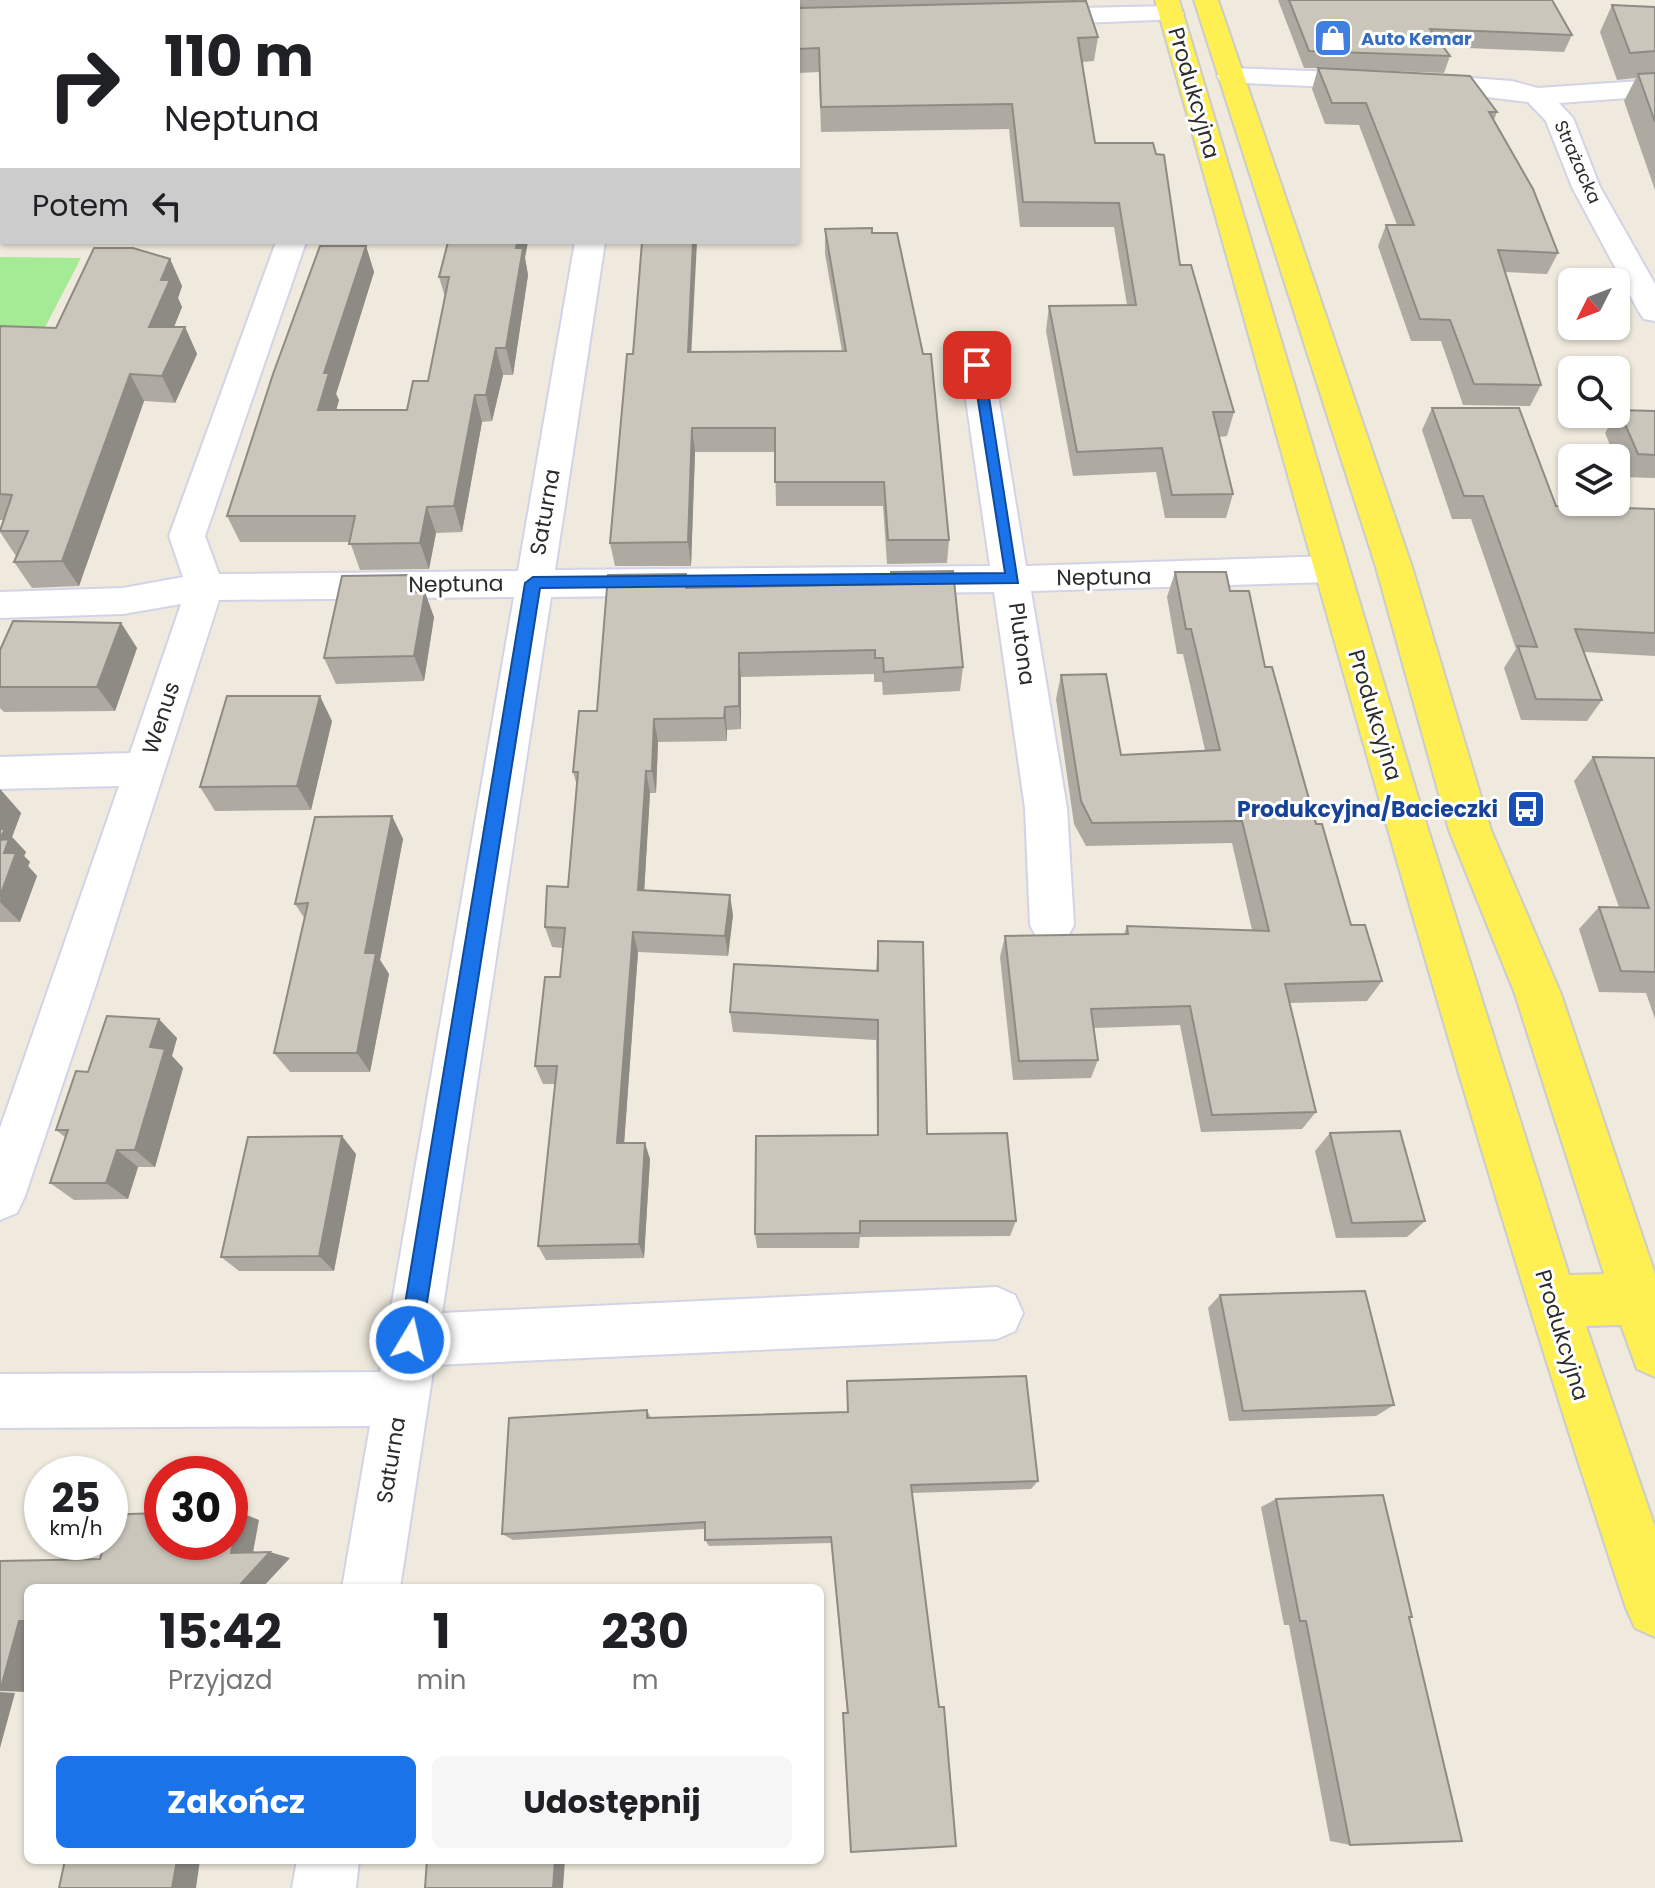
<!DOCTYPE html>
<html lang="pl">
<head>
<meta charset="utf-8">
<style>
	:root { --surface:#fff; --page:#f6f6f6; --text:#202124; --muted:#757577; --accent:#1a73e8 }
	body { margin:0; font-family:Poppins,sans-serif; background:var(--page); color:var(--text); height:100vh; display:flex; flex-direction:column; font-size:30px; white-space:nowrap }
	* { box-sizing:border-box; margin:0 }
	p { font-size:26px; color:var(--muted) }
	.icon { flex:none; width:44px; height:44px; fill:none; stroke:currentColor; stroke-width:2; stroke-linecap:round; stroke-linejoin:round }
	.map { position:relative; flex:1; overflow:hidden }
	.drawer { position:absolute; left:24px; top:1584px; width:800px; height:280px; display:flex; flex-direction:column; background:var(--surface); border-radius:12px; box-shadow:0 2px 6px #0004 }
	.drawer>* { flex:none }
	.top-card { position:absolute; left:0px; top:0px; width:800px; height:244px; box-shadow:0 2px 6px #0004; background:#fff; color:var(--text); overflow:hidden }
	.needle { width:52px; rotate:228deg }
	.fabs { position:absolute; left:1558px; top:268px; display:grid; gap:16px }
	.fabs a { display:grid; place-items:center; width:72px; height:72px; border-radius:12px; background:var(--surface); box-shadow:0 2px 6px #0004; font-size:40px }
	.speed { position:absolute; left:24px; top:1456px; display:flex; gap:16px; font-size:40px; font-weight:700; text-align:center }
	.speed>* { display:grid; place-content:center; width:104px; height:104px; border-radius:50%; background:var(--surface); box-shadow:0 2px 6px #0004; line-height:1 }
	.speed small { font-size:20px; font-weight:400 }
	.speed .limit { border:12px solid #d22; background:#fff; color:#111 }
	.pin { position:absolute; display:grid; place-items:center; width:68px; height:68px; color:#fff; margin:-34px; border-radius:16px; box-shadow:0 4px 12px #0006 }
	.me { position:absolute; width:88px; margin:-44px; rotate:9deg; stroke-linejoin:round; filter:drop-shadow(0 0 6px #0008) }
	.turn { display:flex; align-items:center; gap:28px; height:168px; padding:0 32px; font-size:36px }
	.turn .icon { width:104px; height:104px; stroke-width:2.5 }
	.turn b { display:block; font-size:56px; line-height:68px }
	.then { display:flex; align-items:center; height:76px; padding:0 32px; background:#0003; gap:16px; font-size:30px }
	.eta { display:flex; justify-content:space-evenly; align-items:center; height:136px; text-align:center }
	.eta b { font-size:48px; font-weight:700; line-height:56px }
	.button { display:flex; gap:16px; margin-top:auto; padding:16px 32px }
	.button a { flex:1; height:92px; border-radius:12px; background:var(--accent); color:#fff; font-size:32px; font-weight:700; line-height:92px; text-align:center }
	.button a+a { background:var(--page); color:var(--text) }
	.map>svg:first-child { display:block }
	.green { fill:#a5ea94 }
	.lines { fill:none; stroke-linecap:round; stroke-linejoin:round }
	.minor-casing { stroke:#d2d3e6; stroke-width:4 }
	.major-casing { stroke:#ccc; stroke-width:4 }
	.minor { fill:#fff; fill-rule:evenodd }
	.major { fill:#feef52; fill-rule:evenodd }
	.wall { fill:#aeaaa2 }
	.shaded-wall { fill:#8d8b84 }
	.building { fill:#cac6bc; stroke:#8d8b84; stroke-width:2 }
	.route { fill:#1a73e8; stroke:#114b97; stroke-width:2 }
	.labels { text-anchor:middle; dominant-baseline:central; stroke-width:6; stroke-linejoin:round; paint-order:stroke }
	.far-shop-label { font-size:18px; font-weight:bold; fill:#366cbe; stroke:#fff; text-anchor:start }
	.far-street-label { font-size:18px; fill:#2c2c2c; stroke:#fff }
	.street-label { font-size:22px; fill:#2c2c2c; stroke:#fff }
	.transit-label { font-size:22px; font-weight:bold; fill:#164399; stroke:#fff; text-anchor:end }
</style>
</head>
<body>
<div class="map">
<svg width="1655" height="1888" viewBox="0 0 1655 1888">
	<rect width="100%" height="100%" fill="#efeadd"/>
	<!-- green -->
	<polygon class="green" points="0,257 81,258 41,335 0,334"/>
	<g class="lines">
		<!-- minor casing -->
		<g class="minor-casing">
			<g id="minor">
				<polygon points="1171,6 1180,9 1184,14 1180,19 1032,25 1019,17 1032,9"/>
				<polygon points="1230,68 1445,76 1512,81 1538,88 1655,80 1655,96 1559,103 1573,118 1600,187 1655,284 1655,321 1644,319 1639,312 1572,187 1546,121 1528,102 1445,92 1221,82 1217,76 1221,70"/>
				<rect x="0" y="113" width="2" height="16"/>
				<polygon points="276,242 306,242 205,536 219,574 518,571 575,242 605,242 555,570 990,566 961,365 966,358 977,355 988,358 993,365 1026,566 1331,556 1344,560 1349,569 1344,578 1331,582 1031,591 1067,808 1074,925 1067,938 1052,944 1037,938 1030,925 1025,808 994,592 551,597 442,1313 997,1287 1015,1295 1023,1313 1015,1331 997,1339 434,1365 400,1588 342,1588 370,1426 0,1428 0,1374 380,1372 514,597 219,600 95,988 25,1196 17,1213 0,1220 0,1128 119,786 0,789 0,757 130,753 181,604 123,614 0,618 0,592 123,588 183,577 169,536"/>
				<polygon points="297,1860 359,1860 356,1888 292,1888"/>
			</g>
		</g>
		<!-- major casing -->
		<g class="major-casing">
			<path id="major" d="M1155,0H1179L1421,807L1569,1275L1604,1274L1515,994L1449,830L1376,567L1194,0H1218L1412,567L1491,830L1561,994L1655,1274V1377L1637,1369L1621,1325L1586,1326L1655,1527V1637L1635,1628L1626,1608C1450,1078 1307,538 1155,0Z"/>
		</g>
		<!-- minor -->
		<use href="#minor" class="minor"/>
		<!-- major -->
		<use href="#major" class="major"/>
	</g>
	<!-- wall -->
	<g class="wall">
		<polygon points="659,0 1077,0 1098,37 1094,61 1082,62 1095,143 1180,265 1234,412 1227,436 1219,437 1233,494 1226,518 1165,518 1156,472 1073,476 1046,331 1049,306 1127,305 1114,227 1020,227 1009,129 821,132 819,72 798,73 798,2 659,2"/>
		<polygon points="1278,0 1552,0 1572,35 1564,52 1443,47 1450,56 1444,73 1339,69 1497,112 1494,120 1558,253 1547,274 1505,272 1541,385 1530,406 1463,405 1441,341 1411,341 1378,246 1386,225 1397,225 1359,125 1325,124 1312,89 1318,68 1304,68"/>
		<polygon points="1612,5 1655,7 1655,190 1624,101 1636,78 1617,80 1600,32"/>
		<polygon points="825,229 872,233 949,540 947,563 887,564 883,506 776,506 775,452 695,452 691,566 615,566 610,543 633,354 692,352 842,351 825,254"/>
		<polygon points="366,246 374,272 336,394 339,400 336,410 407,410 428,381 445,297 439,277 525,258 528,275 513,375 503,375 492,421 482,422 462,532 436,533 429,569 360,570 350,542 240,542 227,516"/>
		<polygon points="170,259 182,286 178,298 182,307 174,327 185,327 197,354 175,403 144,401 79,586 32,588 14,562 16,556 0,532 3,520 0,520 0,326 56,328"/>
		<polygon points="1432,408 1556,506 1655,509 1655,656 1584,652 1602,700 1587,721 1521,720 1504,668 1516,649 1471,519 1452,519 1422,430"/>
		<polygon points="1619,410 1655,411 1655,478 1623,477 1605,433"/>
		<polygon points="891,572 963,667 960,691 883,695 882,682 874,682 874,674 741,677 741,729 727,730 727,741 658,742 656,793 650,793 644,891 733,915 728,956 638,952 624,1143 650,1159 644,1258 546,1260 538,1246 555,1084 543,1084 535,1066 560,977 563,948 552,947 545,927 568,887 577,786 573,772 597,711 688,588 890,584"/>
		<polygon points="1175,572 1230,591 1265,667 1351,925 1382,981 1367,1001 1290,1003 1316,1112 1302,1129 1201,1132 1180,1025 1094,1028 1098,1060 1091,1078 1013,1080 1000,957 1005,936 1124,934 1127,926 1252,930 1232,843 1086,846 1074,824 1056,699 1061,675 1121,755 1205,750 1183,654 1177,654 1167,597"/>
		<polygon points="419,592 434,617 424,681 336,684 324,658"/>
		<polygon points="121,623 137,648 115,711 4,712 0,708 0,650"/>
		<polygon points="332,721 311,810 215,811 200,787"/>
		<polygon points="1593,757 1655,758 1655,1019 1646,993 1599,992 1579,929 1599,907 1619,907 1574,781"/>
		<polygon points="0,789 21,813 12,837 26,852 24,856 30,862 28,866 37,876 20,922 0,922"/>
		<polygon points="392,816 403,839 380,960 389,974 370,1072 290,1072 274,1053 305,919 295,904"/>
		<polygon points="878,941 927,1134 1016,1221 1010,1236 860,1237 859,1248 757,1248 755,1234 877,1135 876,1040 733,1032 730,1012 876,971"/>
		<polygon points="177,1038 172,1056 183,1068 155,1167 138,1167 128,1199 74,1200 50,1183 66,1138 56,1130 88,1072"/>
		<polygon points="1330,1133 1425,1221 1407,1237 1336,1238 1315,1151"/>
		<polygon points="356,1154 334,1271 239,1271 221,1257"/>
		<polygon points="1220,1295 1394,1405 1376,1416 1229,1421 1208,1308"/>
		<polygon points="847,1381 1038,1481 1031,1489 912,1493 851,1852 843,1714 847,1713 831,1543 709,1546 705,1540 705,1529 513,1540 502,1534 647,1410 651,1418 847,1412"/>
		<polygon points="1276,1499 1409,1618 1350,1845 1330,1841 1289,1625 1284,1625 1261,1507"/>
	</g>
	<!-- shaded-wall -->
	<g class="shaded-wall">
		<polygon points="2,28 2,74 0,78 0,31"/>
		<polygon points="517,242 528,242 525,258 528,275 513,375 506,348"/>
		<polygon points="693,242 697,242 690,377 688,352"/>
		<polygon points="366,246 374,272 336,394 339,400 329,437 318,410 324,373"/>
		<polygon points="170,259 182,286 178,298 182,307 163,354 149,327 161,280"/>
		<polygon points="185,327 197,354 175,403 162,376"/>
		<polygon points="496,348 503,375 492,421 486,395"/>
		<polygon points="130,374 144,401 79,586 62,561"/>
		<polygon points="475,395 482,422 462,532 454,506"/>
		<polygon points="692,428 695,452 691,566 688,542"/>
		<polygon points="427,507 436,533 429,569 420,543"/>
		<polygon points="413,575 422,601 409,592"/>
		<polygon points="425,592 434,617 424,681 414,656"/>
		<polygon points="121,623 137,648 115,711 97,687"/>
		<polygon points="739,653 741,677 741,729 739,706"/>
		<polygon points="320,696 332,721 311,810 297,786"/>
		<polygon points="725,707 727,730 727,741 724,718"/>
		<polygon points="654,719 658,742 656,793 652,771"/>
		<polygon points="646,771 650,793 643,911 638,890"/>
		<polygon points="0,789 21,813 12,837 26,852 24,856 30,862 28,866 37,876 20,922 0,902 4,853 0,844"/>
		<polygon points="392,816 403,839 380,960 389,974 370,1072 357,1053 365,953"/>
		<polygon points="730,895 733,915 728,956 725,936"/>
		<polygon points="633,932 638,952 623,1159 617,1143"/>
		<polygon points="159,1019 177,1038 172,1056 183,1068 155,1167 135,1150 150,1047"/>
		<polygon points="342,1136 356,1154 334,1271 319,1256"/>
		<polygon points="645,1143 650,1159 644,1258 639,1244"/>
		<polygon points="117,1150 138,1167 128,1199 106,1183"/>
		<polygon points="239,1512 259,1520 252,1558 231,1553"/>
		<polygon points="270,1552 290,1558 262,1588 237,1588"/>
		<polygon points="19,1621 28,1622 28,1692 0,1691"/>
		<polygon points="0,1692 15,1693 0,1748"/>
		<polygon points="177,1860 200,1860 196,1888 172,1888"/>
		<polygon points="555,1860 565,1860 563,1888 553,1888"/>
	</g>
	<!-- building -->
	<g class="building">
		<polygon points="388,0 567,0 567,2 387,2"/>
		<rect x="659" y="0" width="136" height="2"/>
		<polygon points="1289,0 1552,0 1572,35 1430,29 1450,56 1309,51"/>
		<polygon points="1086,1 1098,37 1078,38 1095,143 1153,143 1156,154 1164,155 1180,265 1191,265 1234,412 1213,412 1233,494 1172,495 1162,448 1077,452 1049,306 1136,305 1119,203 1023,202 1012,104 821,107 819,48 798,49 798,8"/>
		<polygon points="1612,5 1655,7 1655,51 1630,53"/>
		<polygon points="0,17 2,17 2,28 0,31"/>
		<polygon points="1318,68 1470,76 1497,112 1489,112 1533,189 1558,253 1498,250 1541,385 1474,384 1450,320 1420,319 1386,225 1414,225 1366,103 1332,103"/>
		<polygon points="1655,73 1655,122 1638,74"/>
		<polygon points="872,228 872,233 897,233 923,354 931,354 949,540 888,540 884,482 775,482 775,428 692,428 688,542 610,543 627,354 633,354 642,242 693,242 688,352 846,351 825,229"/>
		<polygon points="448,242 517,242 516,248 523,248 506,348 496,348 486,395 475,395 454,506 427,507 420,543 349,544 355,516 227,516 273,374 320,246 366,246 324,373 329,373 318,410 407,410 413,381 428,381 449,277 439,277"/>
		<polygon points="94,248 133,248 170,259 161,280 170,280 149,327 185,327 162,376 130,374 62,561 14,562 28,531 0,531 12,495 0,494 0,326 56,328"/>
		<polygon points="1432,408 1519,408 1556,506 1655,509 1655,633 1575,629 1602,700 1536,699 1518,646 1537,647 1483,496 1464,496"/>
		<polygon points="1619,410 1655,411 1655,455 1638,454"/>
		<polygon points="953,571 963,667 884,672 883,658 875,658 875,650 739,653 739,706 725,707 724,718 654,719 652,771 646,771 638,890 730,895 725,936 633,932 617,1143 645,1143 639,1244 538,1246 557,1066 535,1066 545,977 560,977 565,928 545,927 547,886 568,887 578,772 573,772 579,711 597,711 608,575 686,574 686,588 892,584 891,572"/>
		<polygon points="1175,572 1226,572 1230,591 1249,591 1265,667 1272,667 1316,824 1322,824 1351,925 1365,925 1382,981 1285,984 1316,1112 1212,1115 1190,1006 1091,1009 1098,1060 1019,1061 1005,936 1128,934 1127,926 1269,931 1242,821 1092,823 1081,801 1061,675 1106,674 1121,755 1220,750 1191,629 1186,629"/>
		<polygon points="413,575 409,592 425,592 414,656 324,658 342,576"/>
		<polygon points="13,621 121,623 97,687 0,687 0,650"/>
		<polygon points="227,696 320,696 297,786 200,787"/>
		<polygon points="1593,757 1655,758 1655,972 1621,971 1599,907 1649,908"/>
		<polygon points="392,816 365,953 376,953 357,1053 274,1053 308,903 295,904 315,817"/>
		<polygon points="0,829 5,829 0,839"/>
		<polygon points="9,839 4,853 16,853 0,896 0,840"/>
		<polygon points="878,941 923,942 927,1134 1007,1133 1016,1221 860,1221 860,1233 755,1234 756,1136 878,1135 878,1020 730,1012 734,964 878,971"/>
		<polygon points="107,1016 159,1019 150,1047 165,1049 135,1150 117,1150 106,1183 50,1183 68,1130 56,1130 76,1071 88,1072"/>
		<polygon points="1400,1131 1425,1221 1352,1223 1330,1133"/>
		<polygon points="342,1136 319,1256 221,1257 248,1137"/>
		<polygon points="1365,1291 1394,1405 1243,1411 1220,1295"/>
		<polygon points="1026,1376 1038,1481 911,1485 939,1707 944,1707 956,1846 851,1852 843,1713 848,1713 831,1537 705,1540 705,1522 502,1534 509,1418 647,1410 647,1418 848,1412 847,1381"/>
		<polygon points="1383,1495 1412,1617 1409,1617 1462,1841 1350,1845 1306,1621 1300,1621 1276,1499"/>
		<polygon points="230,1512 239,1512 231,1553 270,1552 237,1588 28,1588 28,1621 19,1621 0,1691 0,1561 100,1559 105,1542 110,1542 111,1524 129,1514 162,1513 162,1542 230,1542"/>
		<polygon points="65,1860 177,1860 172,1888 59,1888"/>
		<polygon points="427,1860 555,1860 553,1888 425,1888"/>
	</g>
	<!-- route -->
	<polygon class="route" points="972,362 984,365 1018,583 540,588 421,1340 418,1348 410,1351 403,1348 399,1340 525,583 533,577 1005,573"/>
	<!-- icons -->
	<defs>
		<g id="shop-square" transform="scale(2)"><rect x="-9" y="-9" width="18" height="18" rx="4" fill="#3f7fe0" stroke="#fff"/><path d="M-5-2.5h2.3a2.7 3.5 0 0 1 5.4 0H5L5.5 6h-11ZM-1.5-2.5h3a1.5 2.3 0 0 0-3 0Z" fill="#fff"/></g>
		<g id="bus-square" transform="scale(2)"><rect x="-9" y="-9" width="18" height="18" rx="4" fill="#1a4fb4" stroke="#fff"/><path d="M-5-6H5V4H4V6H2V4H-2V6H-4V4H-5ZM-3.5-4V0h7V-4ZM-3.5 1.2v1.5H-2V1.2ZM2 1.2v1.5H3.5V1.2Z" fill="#fff"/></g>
	</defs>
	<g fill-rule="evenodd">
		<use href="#shop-square" x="1333" y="38"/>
		<use href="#bus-square" x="1526" y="809"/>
	</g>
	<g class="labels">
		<!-- far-shop labels -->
		<g class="far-shop-label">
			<text x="1361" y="38">Auto Kemar</text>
		</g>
		<!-- far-street labels -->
		<g class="far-street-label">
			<text transform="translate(1578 162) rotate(66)">Strażacka</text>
		</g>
		<!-- street labels -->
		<g class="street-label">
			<text transform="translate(1194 93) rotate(74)">Produkcyjna</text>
			<text transform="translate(545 512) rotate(-80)">Saturna</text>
			<text transform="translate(1104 577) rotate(-1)">Neptuna</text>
			<text transform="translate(456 584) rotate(-1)">Neptuna</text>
			<text transform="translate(1022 644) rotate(82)">Plutona</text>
			<text transform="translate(1375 715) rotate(73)">Produkcyjna</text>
			<text transform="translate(161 718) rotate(-72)">Wenus</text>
			<text transform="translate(1562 1335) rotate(73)">Produkcyjna</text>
			<text transform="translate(391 1460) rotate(-81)">Saturna</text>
		</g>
		<!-- transit labels -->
		<g class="transit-label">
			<text x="1498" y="809">Produkcyjna/Bacieczki</text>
		</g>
	</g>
</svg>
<div class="fabs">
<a><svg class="needle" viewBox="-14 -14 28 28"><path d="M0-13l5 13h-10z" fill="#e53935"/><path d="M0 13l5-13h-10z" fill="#757577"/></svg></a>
<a><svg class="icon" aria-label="search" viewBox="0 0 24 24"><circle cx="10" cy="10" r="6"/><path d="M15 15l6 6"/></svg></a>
<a><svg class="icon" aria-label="layers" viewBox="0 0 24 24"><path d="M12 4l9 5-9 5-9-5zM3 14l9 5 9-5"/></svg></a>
</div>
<div class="speed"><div>25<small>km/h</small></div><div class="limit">30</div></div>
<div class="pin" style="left:977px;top:365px;background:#d93025"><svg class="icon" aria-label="arrive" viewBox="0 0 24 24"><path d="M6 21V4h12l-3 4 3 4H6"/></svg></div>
<svg class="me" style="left:410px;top:1340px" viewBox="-20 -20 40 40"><circle r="17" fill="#1a73e8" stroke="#fff" stroke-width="3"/><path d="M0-11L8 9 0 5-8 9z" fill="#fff"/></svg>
<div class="top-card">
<div class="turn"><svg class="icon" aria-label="right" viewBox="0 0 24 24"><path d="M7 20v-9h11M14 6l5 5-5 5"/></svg><div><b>110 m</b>Neptuna</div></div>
<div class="then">Potem<svg class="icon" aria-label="left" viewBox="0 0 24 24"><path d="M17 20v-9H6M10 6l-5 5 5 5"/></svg></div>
</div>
<section class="drawer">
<div class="eta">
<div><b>15:42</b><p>Przyjazd</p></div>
<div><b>1</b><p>min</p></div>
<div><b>230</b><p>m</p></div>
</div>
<div class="button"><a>Zakończ</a><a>Udostępnij</a></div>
</section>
</div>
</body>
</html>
